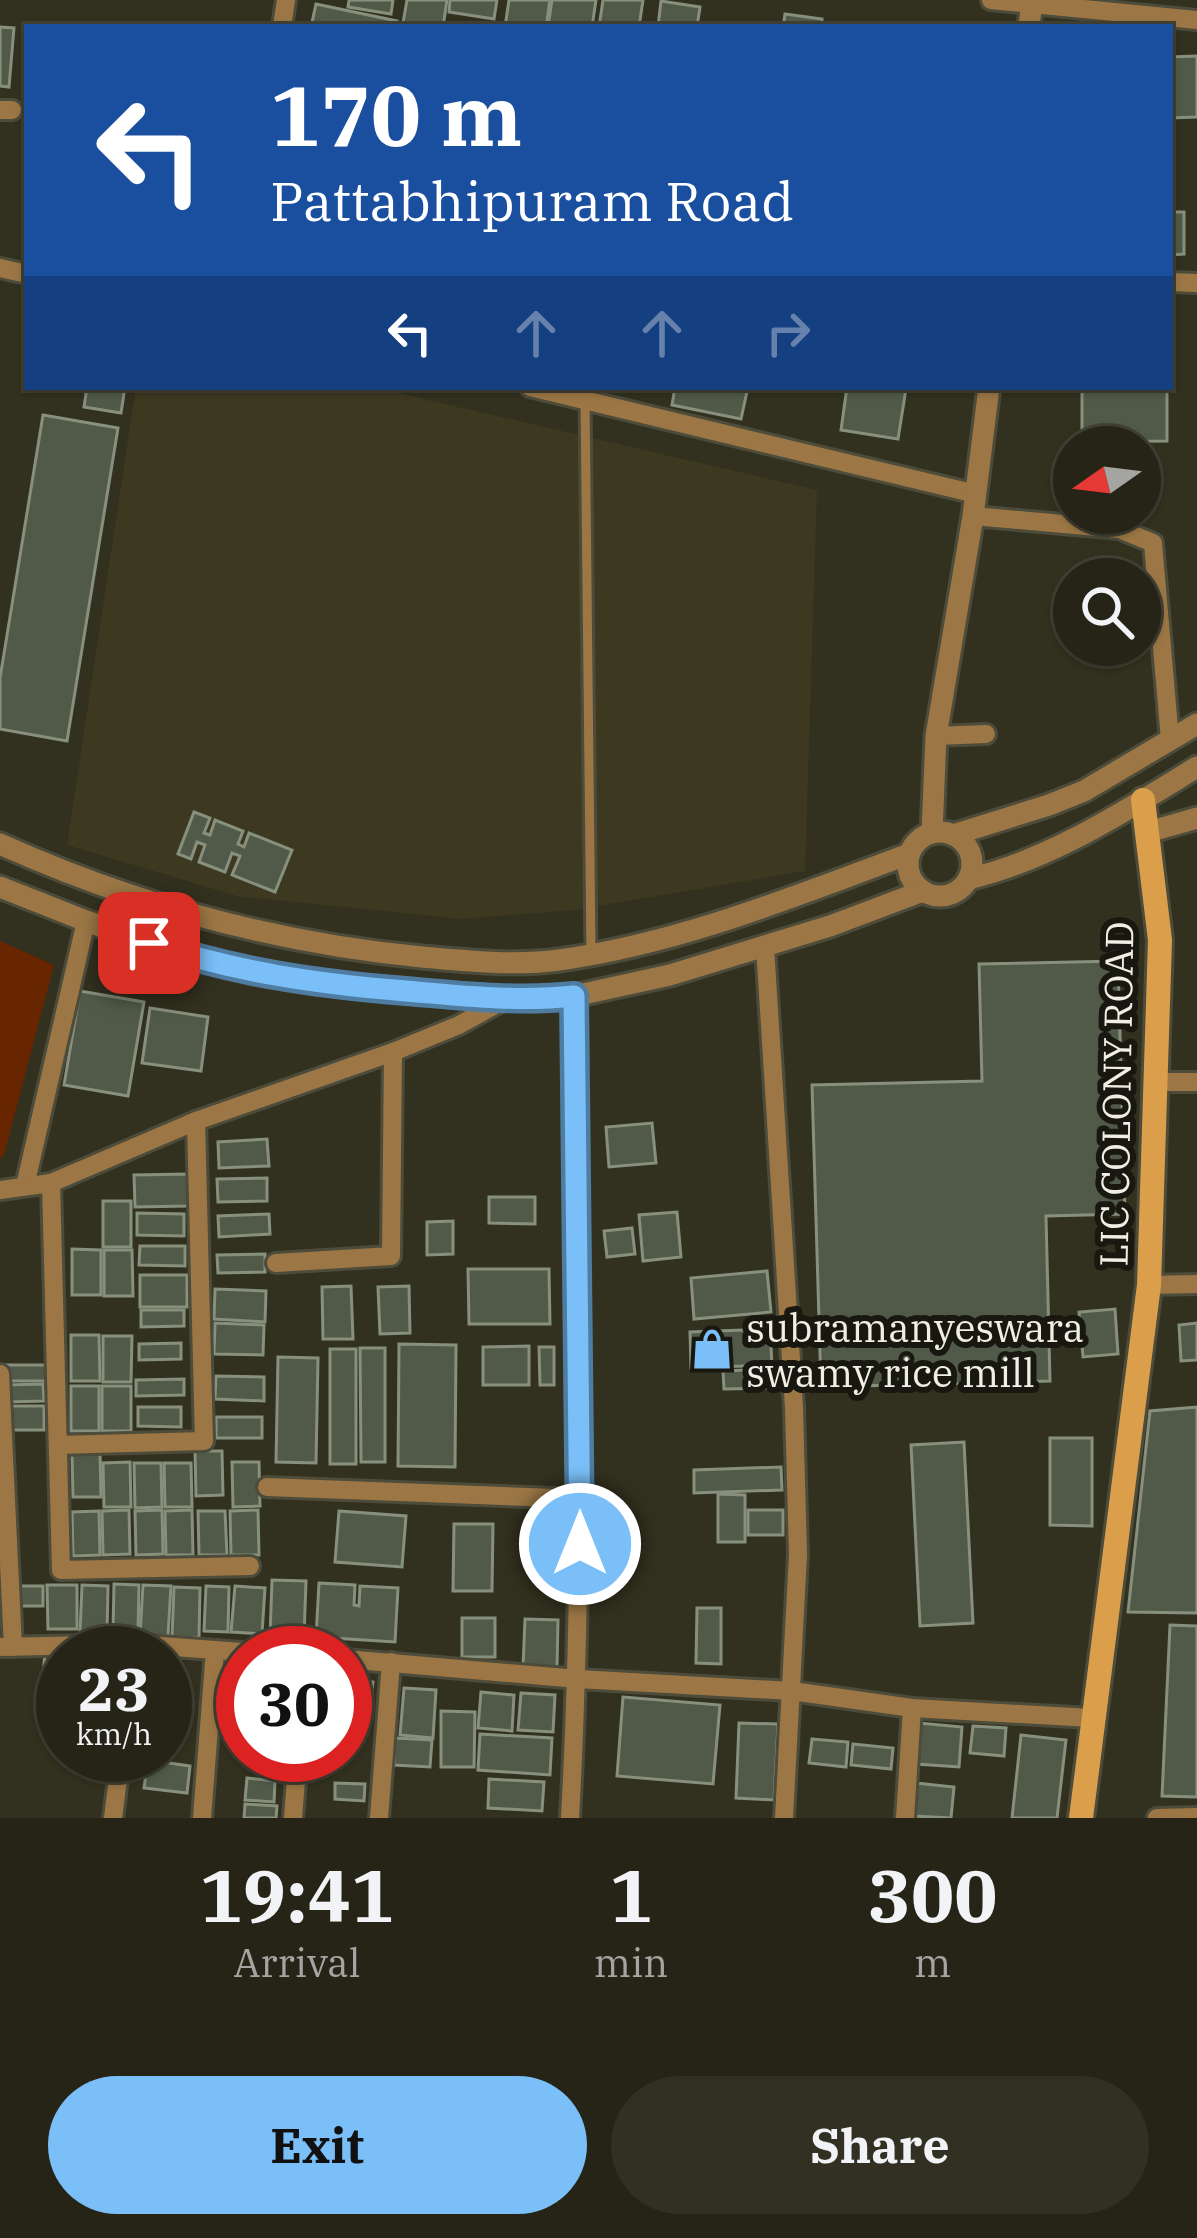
<!DOCTYPE html>
<html lang="en">
<head>
<meta charset="utf-8">
<style>
	:root { --surface:#262416; --page:#323023; --text:#f1f3f6; --muted:#a4a4a1; --line:#424135; --accent:#7abff8 }
	body { margin:0; font-family:"IBM Plex Serif",serif; background:var(--page); color:var(--text); height:100vh; display:flex; flex-direction:column; font-size:45px; white-space:nowrap }
	* { box-sizing:border-box; margin:0 }
	p { font-size:39px; color:var(--muted) }
	.icon { flex:none; width:66px; height:66px; fill:none; stroke:currentColor; stroke-width:2; stroke-linecap:round; stroke-linejoin:round }
	.map { position:relative; height:1818px; overflow:hidden }
	.drawer { display:flex; flex-direction:column; background:var(--surface); flex:1 }
	.drawer>* { flex:none }
	.guide { position:absolute; left:24px; top:24px; width:1149px; height:366px; border-radius:0px; box-shadow:0 3px 9px #0004,0 0 0 3px var(--line); background:#1a4fa0; color:#fff; overflow:hidden }
	.needle { width:78px; rotate:256deg }
	.buttons { position:absolute; left:1053px; top:426px; display:grid; gap:24px }
	.buttons a { display:grid; place-items:center; width:108px; height:108px; border-radius:50%; background:var(--surface); box-shadow:0 3px 9px #0004,0 0 0 3px var(--line); font-size:60px }
	.speed { position:absolute; left:36px; top:1626px; display:flex; gap:24px; font-size:60px; font-weight:700; text-align:center }
	.speed>* { display:grid; place-content:center; width:156px; height:156px; border-radius:50%; background:var(--surface); box-shadow:0 3px 9px #0004,0 0 0 3px var(--line); line-height:1 }
	.speed small { font-size:30px; font-weight:400 }
	.speed .limit { border:18px solid #d22; background:#fff; color:#111 }
	.pin { position:absolute; display:grid; place-items:center; width:102px; height:102px; color:#fff; margin:-51px; border-radius:24px; box-shadow:0 6px 18px #0006 }
	.me { position:absolute; width:132px; margin:-66px; rotate:0deg; stroke-linejoin:round; filter:drop-shadow(0 0 9px #0008) }
	.turn { display:flex; align-items:center; gap:42px; height:252px; padding:0 48px; font-size:54px }
	.turn .icon { width:156px; height:156px; stroke-width:2.5 }
	.turn b { display:block; font-size:84px; line-height:102px }
	.lanes { display:flex; align-items:center; height:114px; padding:0 48px; background:#0003; justify-content:center; gap:60px; direction:ltr }
	.lanes .off { opacity:.35 }
	.eta { display:flex; justify-content:space-evenly; align-items:center; height:204px; text-align:center }
	.eta b { font-size:72px; font-weight:800; line-height:84px }
	.primary-button { display:flex; gap:24px; margin-top:auto; padding:24px 48px }
	.primary-button a { flex:1; height:138px; border-radius:72px; background:var(--accent); color:#111; font-size:48px; font-weight:800; line-height:138px; text-align:center }
	.primary-button a+a { background:var(--page); color:var(--text) }
	.map>svg:first-child { display:block }
	.built { fill:#3d3921 }
	.green { fill:#672500 }
	.building { fill:#515a49; stroke:#86907d; stroke-width:3 }
	.lines { fill:none; stroke-linecap:round; stroke-linejoin:round }
	.service-casing { stroke:#4d4b3a; stroke-width:15 }
	.minor-casing { stroke:#4d4b3a; stroke-width:24 }
	.tertiary-casing { stroke:#4d4b3a; stroke-width:27 }
	.secondary-casing { stroke:#4d4b3a; stroke-width:30 }
	.service { stroke:#9c7745; stroke-width:9 }
	.minor { stroke:#9c7745; stroke-width:18 }
	.tertiary { stroke:#9c7745; stroke-width:21 }
	.secondary { stroke:#db9f4b; stroke-width:24 }
	.route-casing { stroke:#4f7ca1; stroke-width:30 }
	.route { stroke:#7abff8; stroke-width:21 }
	.labels { text-anchor:middle; dominant-baseline:central; stroke-width:12; stroke-linejoin:round; paint-order:stroke }
	.street-label { font-size:39px; fill:#f0efe4; stroke:#181710 }
	.poi-label { font-size:39px; fill:#f0efe4; stroke:#181710; text-anchor:start }
</style>
</head>
<body>
<div class="map">
<svg width="1197" height="1818" viewBox="0 0 1197 1818">
	<rect width="100%" height="100%" fill="#32301e"/>
	<!-- built -->
	<polygon class="built" points="136,387 372,387 817,490 805,871 573,910 462,919 237,896 67,845"/>
	<!-- green -->
	<polygon class="green" points="0,941 54,965 4,1155 0,1159"/>
	<!-- building -->
	<g class="building">
		<polygon points="349,0 393,0 391,14 348,7"/>
		<polygon points="407,0 447,0 443,27 403,23"/>
		<polygon points="450,0 497,0 494,19 449,12"/>
		<polygon points="509,0 550,0 546,27 505,27"/>
		<polygon points="552,0 596,0 592,27 548,27"/>
		<polygon points="603,0 643,0 639,27 599,27"/>
		<polygon points="661,1 700,7 697,27 658,27"/>
		<polygon points="316,4 397,21 396,27 311,27"/>
		<polygon points="785,14 822,19 821,27 783,27"/>
		<polygon points="0,27 14,28 9,87 0,86"/>
		<polygon points="1197,56 1197,117 1170,118 1170,57"/>
		<polygon points="1170,212 1184,212 1184,254 1170,255"/>
		<polygon points="87,387 125,387 121,413 84,407"/>
		<polygon points="675,387 748,387 741,419 672,405"/>
		<polygon points="847,387 906,389 898,439 841,430"/>
		<polygon points="1082,387 1167,387 1167,441 1082,442"/>
		<polygon points="43,415 118,428 67,741 0,729 0,678"/>
		<polygon points="194,812 210,818 204,833 210,835 215,820 243,831 238,844 244,847 249,833 292,850 275,892 232,875 240,856 232,853 225,872 199,862 205,845 197,842 191,859 178,854"/>
		<polygon points="1118,961 1125,1214 1046,1216 1050,1381 821,1387 812,1085 982,1081 979,964"/>
		<polygon points="80,991 144,1002 128,1096 64,1085"/>
		<polygon points="150,1008 208,1017 201,1071 142,1063"/>
		<polygon points="652,1123 656,1163 609,1167 606,1127"/>
		<polygon points="267,1139 269,1166 219,1168 218,1142"/>
		<polygon points="188,1174 189,1206 135,1207 134,1175"/>
		<polygon points="267,1178 267,1201 218,1202 217,1179"/>
		<polygon points="489,1197 535,1197 535,1224 489,1223"/>
		<rect x="103" y="1201" width="28" height="46"/>
		<polygon points="677,1212 681,1257 643,1261 639,1215"/>
		<polygon points="137,1213 184,1214 184,1236 137,1235"/>
		<polygon points="269,1214 270,1234 219,1237 218,1216"/>
		<polygon points="453,1221 453,1254 427,1255 427,1222"/>
		<polygon points="632,1228 635,1254 607,1257 604,1231"/>
		<polygon points="140,1246 185,1246 185,1266 139,1265"/>
		<polygon points="72,1249 101,1250 101,1295 72,1295"/>
		<polygon points="104,1250 132,1250 133,1296 104,1296"/>
		<polygon points="265,1254 265,1272 218,1273 217,1255"/>
		<polygon points="468,1269 549,1269 550,1324 469,1324"/>
		<polygon points="767,1271 771,1312 694,1319 691,1278"/>
		<rect x="140" y="1275" width="47" height="32"/>
		<polygon points="351,1286 353,1339 323,1339 322,1287"/>
		<polygon points="409,1286 410,1333 380,1334 378,1287"/>
		<polygon points="215,1289 266,1291 265,1322 214,1319"/>
		<polygon points="1115,1309 1118,1354 1083,1357 1079,1312"/>
		<polygon points="141,1310 184,1310 184,1326 141,1327"/>
		<polygon points="215,1323 264,1325 263,1355 214,1354"/>
		<polygon points="1197,1323 1197,1360 1181,1361 1179,1325"/>
		<polygon points="770,1329 772,1365 691,1368 690,1332"/>
		<polygon points="71,1335 99,1335 100,1381 71,1381"/>
		<polygon points="103,1336 132,1336 131,1382 103,1382"/>
		<polygon points="181,1343 181,1359 139,1360 139,1344"/>
		<polygon points="399,1344 456,1345 455,1467 398,1466"/>
		<polygon points="529,1346 529,1385 483,1385 483,1347"/>
		<polygon points="539,1347 554,1347 554,1385 540,1385"/>
		<polygon points="360,1348 385,1348 385,1462 361,1462"/>
		<rect x="330" y="1349" width="26" height="115"/>
		<polygon points="278,1357 318,1358 316,1463 276,1462"/>
		<rect x="6" y="1365" width="40" height="16"/>
		<polygon points="770,1369 771,1388 724,1389 723,1371"/>
		<polygon points="216,1376 264,1377 264,1401 215,1399"/>
		<polygon points="184,1379 184,1395 136,1396 136,1380"/>
		<polygon points="43,1384 44,1401 7,1402 6,1385"/>
		<rect x="71" y="1386" width="28" height="45"/>
		<rect x="102" y="1386" width="29" height="45"/>
		<rect x="7" y="1406" width="37" height="24"/>
		<polygon points="138,1407 181,1407 181,1427 138,1426"/>
		<polygon points="1197,1407 1197,1613 1128,1612 1150,1411"/>
		<rect x="216" y="1417" width="46" height="21"/>
		<polygon points="1050,1438 1092,1438 1092,1526 1050,1525"/>
		<polygon points="964,1442 973,1623 920,1626 911,1445"/>
		<polygon points="195,1451 222,1451 223,1495 196,1496"/>
		<polygon points="100,1452 101,1497 73,1497 72,1453"/>
		<polygon points="130,1462 131,1507 104,1507 103,1463"/>
		<polygon points="232,1462 259,1462 260,1506 233,1507"/>
		<polygon points="134,1463 161,1463 162,1507 135,1508"/>
		<polygon points="164,1463 191,1463 192,1507 165,1507"/>
		<polygon points="781,1467 782,1490 694,1493 694,1470"/>
		<polygon points="718,1494 745,1495 745,1542 718,1542"/>
		<polygon points="129,1510 130,1554 103,1555 102,1511"/>
		<polygon points="162,1510 163,1554 136,1555 135,1511"/>
		<polygon points="192,1510 193,1555 166,1555 165,1511"/>
		<polygon points="258,1510 259,1555 231,1555 230,1511"/>
		<rect x="748" y="1510" width="35" height="25"/>
		<polygon points="99,1511 100,1555 73,1556 72,1512"/>
		<polygon points="198,1511 225,1511 227,1555 199,1555"/>
		<polygon points="339,1511 406,1516 402,1567 335,1562"/>
		<polygon points="454,1524 493,1524 492,1591 453,1591"/>
		<polygon points="272,1580 306,1581 304,1637 270,1636"/>
		<polygon points="319,1583 355,1585 354,1605 359,1606 360,1586 398,1588 395,1642 316,1637"/>
		<polygon points="114,1584 139,1585 138,1632 113,1631"/>
		<polygon points="47,1585 77,1585 77,1629 48,1629"/>
		<polygon points="82,1585 108,1586 107,1634 80,1633"/>
		<polygon points="143,1585 171,1586 168,1636 140,1635"/>
		<rect x="18" y="1586" width="25" height="20"/>
		<polygon points="206,1586 229,1587 228,1632 204,1631"/>
		<polygon points="235,1586 265,1588 262,1634 231,1632"/>
		<polygon points="174,1587 200,1588 199,1638 172,1637"/>
		<polygon points="697,1608 721,1608 721,1664 696,1663"/>
		<rect x="462" y="1618" width="33" height="39"/>
		<polygon points="525,1619 558,1620 557,1668 523,1667"/>
		<polygon points="1170,1625 1197,1626 1197,1797 1162,1796"/>
		<polygon points="45,1654 63,1656 63,1684 42,1681"/>
		<polygon points="349,1679 373,1682 368,1722 345,1719"/>
		<polygon points="43,1684 63,1686 63,1713 40,1710"/>
		<polygon points="404,1688 436,1690 433,1738 400,1735"/>
		<polygon points="481,1692 514,1695 512,1731 478,1728"/>
		<polygon points="521,1693 555,1695 553,1732 518,1730"/>
		<polygon points="623,1697 720,1705 713,1784 617,1776"/>
		<polygon points="441,1711 475,1712 474,1767 441,1767"/>
		<polygon points="739,1723 778,1724 774,1800 736,1798"/>
		<polygon points="919,1723 962,1727 959,1767 916,1764"/>
		<polygon points="973,1726 1006,1728 1004,1756 970,1753"/>
		<polygon points="480,1734 552,1738 550,1775 478,1770"/>
		<polygon points="1021,1735 1066,1740 1057,1818 1012,1818"/>
		<polygon points="395,1738 432,1740 430,1767 394,1765"/>
		<polygon points="812,1739 848,1742 846,1767 809,1763"/>
		<polygon points="853,1744 893,1748 891,1769 851,1765"/>
		<polygon points="148,1760 190,1766 187,1793 144,1788"/>
		<polygon points="247,1778 275,1781 274,1802 245,1800"/>
		<polygon points="489,1779 544,1782 542,1811 488,1808"/>
		<polygon points="335,1783 365,1784 364,1801 335,1799"/>
		<polygon points="916,1783 954,1787 951,1818 913,1816"/>
		<polygon points="245,1804 277,1806 276,1818 244,1818"/>
	</g>
	<g class="lines">
		<!-- service casing -->
		<g class="service-casing">
			<polyline id="service" points="585,400 591,953"/>
		</g>
		<!-- minor casing -->
		<g class="minor-casing">
			<g id="minor">
				<polyline points="991,0 1197,20"/>
				<polyline points="282,27 286,0"/>
				<polyline points="0,110 12,110"/>
				<polyline points="0,268 27,274"/>
				<polyline points="1170,282 1197,283"/>
				<polyline points="530,387 976,494"/>
				<polyline points="973,516 1119,529 1153,543 1170,740"/>
				<polyline points="936,736 986,734"/>
				<polyline points="765,946 794,1408 798,1555 784,1818"/>
				<polyline points="1156,1082 1197,1082"/>
				<polyline points="51,1183 61,1570 250,1566"/>
				<polyline points="25,1186 86,921"/>
				<polyline points="0,1190 51,1183 196,1121 393,1052 459,1025 504,1000"/>
				<polyline points="276,1263 391,1256 393,1052"/>
				<polyline points="1149,1285 1197,1284"/>
				<polyline points="0,1374 13,1647"/>
				<polyline points="58,1445 204,1441 196,1121"/>
				<polyline points="267,1487 580,1499"/>
				<polyline points="0,1647 134,1644 255,1653"/>
				<polyline points="345,1659 578,1679 792,1691 912,1708 1091,1718"/>
				<polyline points="113,1818 121,1755"/>
				<polyline points="202,1818 215,1650"/>
				<polyline points="293,1818 298,1755"/>
				<polyline points="379,1818 391,1662"/>
				<path d="M570,1818C585,1544 578,1270 574,996"/>
				<polyline points="905,1818 912,1708"/>
				<polyline points="1157,1818 1197,1817"/>
			</g>
		</g>
		<!-- tertiary casing -->
		<g class="tertiary-casing">
			<g id="tertiary">
				<polyline points="1029,27 1032,0"/>
				<polyline points="1148,832 1197,818"/>
				<circle cx="940" cy="864" r="32"/>
				<polyline points="932,833 936,736 973,516 989,387"/>
				<polyline points="953,835 1049,805 1084,791 1197,724"/>
				<path d="M0,844C136,905 274,943 422,957C468,961 514,966 559,960C681,943 795,896 909,854"/>
				<path d="M968,879C1050,860 1125,811 1197,767"/>
				<polyline points="0,887 86,921 181,954 252,973 313,983 533,1000 574,996 670,975 830,926 923,891"/>
			</g>
		</g>
		<!-- secondary casing -->
		<g class="secondary-casing">
			<polyline id="secondary" points="1081,1818 1149,1285 1160,940 1143,800"/>
		</g>
		<!-- service -->
		<use href="#service" class="service"/>
		<!-- minor -->
		<use href="#minor" class="minor"/>
		<!-- tertiary -->
		<use href="#tertiary" class="tertiary"/>
		<!-- secondary -->
		<use href="#secondary" class="secondary"/>
	</g>
	<g class="lines">
		<!-- route casing -->
		<g class="route-casing">
			<path id="route" d="M149,943C234,972 318,984 406,991C463,996 518,1002 574,996L580,1544"/>
		</g>
		<!-- route -->
		<use href="#route" class="route"/>
	</g>
	<!-- icons -->
	<defs>
		<g id="shop-bare" transform="scale(3.24)"><path d="M-5-2.5h2.3a2.7 3.5 0 0 1 5.4 0H5L5.5 6h-11ZM-1.5-2.5h3a1.5 2.3 0 0 0-3 0Z" fill="#7abff8" stroke="#181710" stroke-width="2.5" paint-order="stroke"/></g>
	</defs>
	<g fill-rule="evenodd">
		<use href="#shop-bare" x="712" y="1349"/>
	</g>
	<g class="labels">
		<!-- street labels -->
		<g class="street-label">
			<text transform="translate(1116 1094) rotate(-89)">LIC COLONY ROAD</text>
		</g>
		<!-- poi labels -->
		<g class="poi-label">
			<text x="746" y="1327">subramanyeswara<tspan x="746" dy="45">swamy rice mill</tspan></text>
		</g>
	</g>
</svg>
<div class="buttons">
<a><svg class="needle" viewBox="-14 -14 28 28"><path d="M0-13l5 13h-10z" fill="#e53935"/><path d="M0 13l5-13h-10z" fill="#a4a4a1"/></svg></a>
<a><svg class="icon" aria-label="search" viewBox="0 0 24 24"><circle cx="10" cy="10" r="6"/><path d="M15 15l6 6"/></svg></a>
</div>
<div class="speed"><div>23<small>km/h</small></div><div class="limit">30</div></div>
<div class="pin" style="left:149px;top:943px;background:#d93025"><svg class="icon" aria-label="arrive" viewBox="0 0 24 24"><path d="M6 21V4h12l-3 4 3 4H6"/></svg></div>
<svg class="me" style="left:580px;top:1544px" viewBox="-20 -20 40 40"><circle r="17" fill="#7abff8" stroke="#fff" stroke-width="3"/><path d="M0-11L8 9 0 5-8 9z" fill="#fff"/></svg>
<div class="guide">
<div class="turn"><svg class="icon" aria-label="left" viewBox="0 0 24 24"><path d="M17 20v-9H6M10 6l-5 5 5 5"/></svg><div><b>170 m</b>Pattabhipuram Road</div></div>
<div class="lanes"><svg class="icon" aria-label="left" viewBox="0 0 24 24"><path d="M17 20v-9H6M10 6l-5 5 5 5"/></svg><svg class="icon off" aria-label="ahead" viewBox="0 0 24 24"><path d="M12 20V5M6 11l6-6 6 6"/></svg><svg class="icon off" aria-label="ahead" viewBox="0 0 24 24"><path d="M12 20V5M6 11l6-6 6 6"/></svg><svg class="icon off" aria-label="right" viewBox="0 0 24 24"><path d="M7 20v-9h11M14 6l5 5-5 5"/></svg></div>
</div>
</div>
<section class="drawer">
<div class="eta">
<div><b>19:41</b><p>Arrival</p></div>
<div><b>1</b><p>min</p></div>
<div><b>300</b><p>m</p></div>
</div>
<div class="primary-button"><a>Exit</a><a>Share</a></div>
</section>
</body>
</html>
